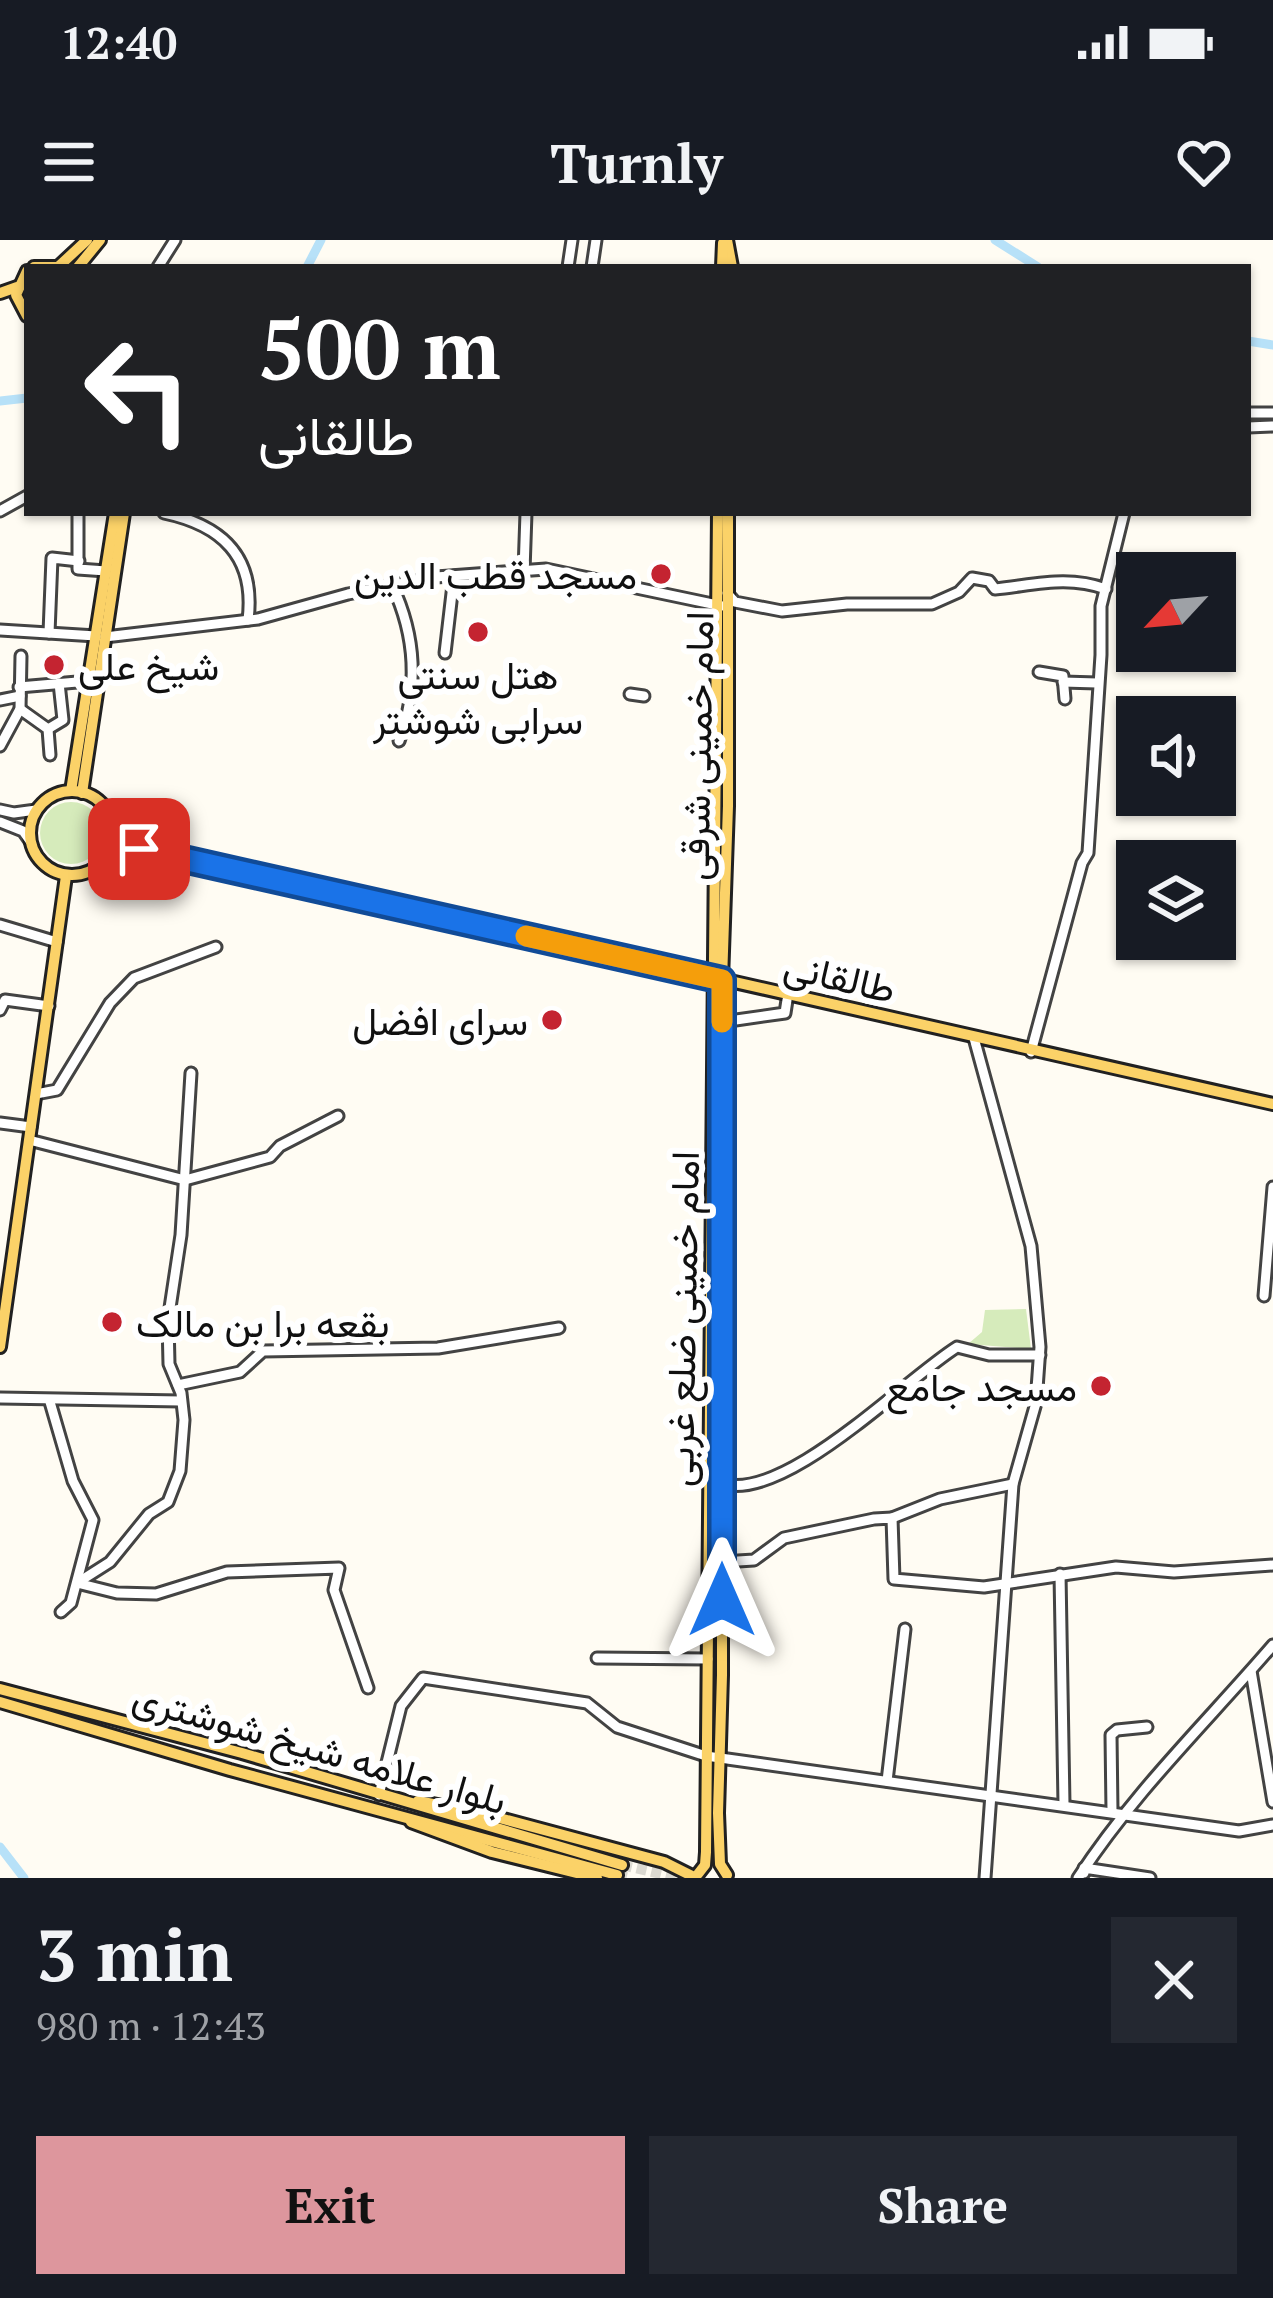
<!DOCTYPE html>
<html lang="en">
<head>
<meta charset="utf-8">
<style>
	:root { --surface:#171b24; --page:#242831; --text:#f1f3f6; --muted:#9ea1a6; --accent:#dd969d }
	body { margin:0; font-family:"PT Serif",Vazirmatn,serif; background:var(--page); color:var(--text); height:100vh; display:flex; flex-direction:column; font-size:45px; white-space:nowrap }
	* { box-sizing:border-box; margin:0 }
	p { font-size:39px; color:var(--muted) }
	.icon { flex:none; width:66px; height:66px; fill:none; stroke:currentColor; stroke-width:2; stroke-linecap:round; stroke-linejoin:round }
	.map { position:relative; height:1638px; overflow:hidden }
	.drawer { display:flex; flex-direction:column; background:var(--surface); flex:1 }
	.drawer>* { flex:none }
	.guide { position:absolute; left:24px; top:24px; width:1227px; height:252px; border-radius:0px; box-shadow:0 3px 9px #0004; background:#202124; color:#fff; overflow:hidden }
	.needle { width:78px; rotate:244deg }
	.tools { position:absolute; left:1116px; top:312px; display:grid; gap:24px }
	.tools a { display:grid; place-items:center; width:120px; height:120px; border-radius:0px; background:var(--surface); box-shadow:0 3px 9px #0004; font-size:60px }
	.pin { position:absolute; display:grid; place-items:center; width:102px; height:102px; color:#fff; margin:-51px; border-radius:24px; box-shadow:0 6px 18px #0006 }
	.me { position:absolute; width:132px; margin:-66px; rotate:0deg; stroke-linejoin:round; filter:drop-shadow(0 0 9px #0008) }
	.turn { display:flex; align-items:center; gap:42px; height:252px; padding:0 36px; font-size:54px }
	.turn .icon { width:156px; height:156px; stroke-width:2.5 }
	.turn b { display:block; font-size:84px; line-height:102px }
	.round { display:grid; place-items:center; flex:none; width:126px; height:126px; border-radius:0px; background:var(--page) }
	.headline { display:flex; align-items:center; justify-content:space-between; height:204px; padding:0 36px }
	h1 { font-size:72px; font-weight:800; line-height:90px }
	.primary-button { display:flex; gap:24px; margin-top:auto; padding:24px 36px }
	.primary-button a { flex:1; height:138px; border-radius:0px; background:var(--accent); color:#111; font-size:48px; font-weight:800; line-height:138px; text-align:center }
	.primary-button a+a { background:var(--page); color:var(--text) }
	.status { display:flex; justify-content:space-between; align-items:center; height:84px; padding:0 60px; background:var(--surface); direction:ltr }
	.status svg { height:33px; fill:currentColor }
	header { display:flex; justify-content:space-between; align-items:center; height:156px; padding:0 36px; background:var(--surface); font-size:54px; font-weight:800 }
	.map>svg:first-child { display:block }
	.green { fill:#d6ebbb }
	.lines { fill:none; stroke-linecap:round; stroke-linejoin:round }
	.canal { stroke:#b7e1f8; stroke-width:9 }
	.major-tunnel { stroke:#dbd9d1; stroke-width:10; stroke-dasharray:10 5; stroke-linecap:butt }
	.minor-casing { stroke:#434343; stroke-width:15 }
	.major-casing { stroke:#212121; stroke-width:16 }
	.minor { stroke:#fff; stroke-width:9 }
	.major { stroke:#fbd268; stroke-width:10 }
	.route-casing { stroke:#114b97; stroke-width:30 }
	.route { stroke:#1a73e8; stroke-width:21 }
	.slow { stroke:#f59e0b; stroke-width:21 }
	.poi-dot { fill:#c42431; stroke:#fff; stroke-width:4.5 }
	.labels { text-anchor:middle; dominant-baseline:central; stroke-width:12; stroke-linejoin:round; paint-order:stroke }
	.poi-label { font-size:39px; fill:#101010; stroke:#fff; text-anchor:end }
	.street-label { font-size:39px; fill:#101010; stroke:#fff }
</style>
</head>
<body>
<div class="status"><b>12:40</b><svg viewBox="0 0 49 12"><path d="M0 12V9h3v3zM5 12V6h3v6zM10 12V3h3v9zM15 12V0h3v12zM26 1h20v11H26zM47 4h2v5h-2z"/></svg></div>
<header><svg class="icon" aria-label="menu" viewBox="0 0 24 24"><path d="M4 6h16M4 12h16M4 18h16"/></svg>Turnly<svg class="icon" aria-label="heart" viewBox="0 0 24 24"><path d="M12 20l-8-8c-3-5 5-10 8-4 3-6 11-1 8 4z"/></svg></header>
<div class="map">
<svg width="1273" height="1638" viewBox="0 0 1273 1638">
	<rect width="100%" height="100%" fill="#fffcf3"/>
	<!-- green -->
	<g class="green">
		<circle cx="71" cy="593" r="31"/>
		<polygon points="1026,1069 1031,1109 968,1104 982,1092 985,1070"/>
	</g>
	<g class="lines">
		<!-- canal -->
		<g class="canal">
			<polyline points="995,0 1038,27"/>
			<polyline points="307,27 321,0"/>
			<polyline points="1248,101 1273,105"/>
			<polyline points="0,161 27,158"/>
			<polyline points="0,1607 24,1638"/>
		</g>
		<!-- major-tunnel -->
		<g class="major-tunnel">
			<polyline points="622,1625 678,1638"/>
			<polyline points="617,1635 631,1638"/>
		</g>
		<!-- minor casing -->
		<g class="minor-casing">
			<g id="minor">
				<polyline points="158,27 175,0"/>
				<polyline points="568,27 572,0"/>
				<polyline points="592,27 596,0"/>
				<polyline points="1248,173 1273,173"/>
				<polyline points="1248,187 1273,186"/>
				<polyline points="0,271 27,256"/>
				<polyline points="78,273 78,329 106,331"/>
				<path d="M164,273C221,285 256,316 248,380"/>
				<polyline points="524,331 526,273"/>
				<path d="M392,345C416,396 419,448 399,501"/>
				<path d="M727,353L735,362L782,371L847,364H932L959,352L972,338L989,341L995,349C1035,345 1067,335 1106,349"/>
				<polyline points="0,390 96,396"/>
				<polyline points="49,393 52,318 79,321"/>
				<polyline points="105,397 258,379 348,354 436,337 546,329 722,366"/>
				<polyline points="445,413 454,336"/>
				<polyline points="1039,432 1063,436 1065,459"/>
				<polyline points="1063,442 1097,443"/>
				<polyline points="19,447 89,441"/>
				<polyline points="630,454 644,456"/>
				<polyline points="0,460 20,456"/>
				<polyline points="20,469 48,489 50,515"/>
				<polyline points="48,489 63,480 59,443"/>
				<polyline points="0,506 20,469 21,416"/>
				<polyline points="0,570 14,573 36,570"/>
				<polyline points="0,582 23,591 30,601"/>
				<polyline points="0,685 57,702"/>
				<polyline points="0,770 5,760 49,766"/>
				<polyline points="722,782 785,773 787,760"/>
				<polyline points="974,798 1031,1006 1040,1107 1036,1163 1013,1244 985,1638"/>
				<polyline points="1031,812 1082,623 1088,613 1101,415 1101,366 1124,273"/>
				<polyline points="36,854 57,850 110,763 134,738 216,707"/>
				<polyline points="0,883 31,887"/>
				<polyline points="29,900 185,940 270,917 280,906 338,876"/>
				<polyline points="1264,1056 1273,947"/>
				<polyline points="178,1145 240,1132 263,1111 438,1108 559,1088"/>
				<polyline points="0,1158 181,1161"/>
				<polyline points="50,1162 73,1241 93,1280 71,1363 61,1372"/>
				<path d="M720,1243C783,1265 904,1140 957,1107L989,1115H1040"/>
				<polyline points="892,1278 940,1259 1013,1244"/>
				<polyline points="722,1322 754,1320 784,1298 874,1279 892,1278 894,1339 984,1347 1116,1327 1174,1332 1273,1325"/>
				<polyline points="1060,1334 1064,1564"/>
				<polyline points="77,1343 110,1322 149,1274 168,1262 180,1231 184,1180 181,1153 169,1124 168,1081 181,995 191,833"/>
				<polyline points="77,1343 117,1353 156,1354 227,1332 339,1328 334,1350 368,1448"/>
				<polyline points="597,1418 708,1419"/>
				<polyline points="1251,1431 1273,1562"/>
				<polyline points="887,1541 905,1389"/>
				<polyline points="379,1555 401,1466 423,1438 587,1463 617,1487 706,1516 1239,1591 1273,1585"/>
				<polyline points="1112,1571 1111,1495 1117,1490 1147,1487"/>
				<polyline points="1084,1633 1084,1628 1150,1638"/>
				<path d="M1078,1638C1134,1552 1206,1483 1273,1405"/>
			</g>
		</g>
		<!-- major casing -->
		<g class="major-casing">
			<g id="major">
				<polyline points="727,0 732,27"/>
				<polyline points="34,27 58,27 87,0"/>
				<polyline points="78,27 100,0"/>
				<polyline points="722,27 723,3"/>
				<polyline points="27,31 16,55 27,76"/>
				<polyline points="0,53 17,47"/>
				<circle cx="72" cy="593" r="42"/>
				<polyline points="71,551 115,273"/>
				<polyline points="82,553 124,273"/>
				<polyline points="113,604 165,613 1273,864"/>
				<polyline points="0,1107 66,636"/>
				<polyline points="0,1449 242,1513 622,1625"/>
				<polyline points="0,1462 230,1530 617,1635"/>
				<polyline points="418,1561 492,1576 664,1622 692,1636"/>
				<polyline points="411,1582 492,1612 597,1638"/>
				<polyline points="698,1634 705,1625 706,1612 718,273"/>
				<polyline points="727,1635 720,1624 718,1573 722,1435 722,740 728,566 728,273"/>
			</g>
		</g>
		<!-- minor -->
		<use href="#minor" class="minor"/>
		<!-- major -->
		<use href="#major" class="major"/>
	</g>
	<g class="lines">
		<!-- route casing -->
		<g class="route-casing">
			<polyline id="route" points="139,609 722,740 722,1360"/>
		</g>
		<!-- route -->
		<use href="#route" class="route"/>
		<!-- slow -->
		<polyline class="slow" points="526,696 722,740 722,782"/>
	</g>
	<!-- markers -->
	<g class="poi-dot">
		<circle cx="661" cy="334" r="12"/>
		<circle cx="478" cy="392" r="12"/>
		<circle cx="54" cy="425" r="12"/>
		<circle cx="552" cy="780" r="12"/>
		<circle cx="112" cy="1082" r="12"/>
		<circle cx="1101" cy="1146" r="12"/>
	</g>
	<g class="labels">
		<!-- poi labels -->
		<g class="poi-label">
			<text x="637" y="334">مسجد قطب الدین</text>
			<text x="78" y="425" text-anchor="start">شیخ علی</text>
			<text x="478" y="434" text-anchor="middle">هتل سنتی<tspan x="478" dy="45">سرابی شوشتر</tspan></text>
			<text x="528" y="780">سرای افضل</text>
			<text x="136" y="1082" text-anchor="start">بقعه برا بن مالک</text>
			<text x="1077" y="1146">مسجد جامع</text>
		</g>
		<!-- street labels -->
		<g class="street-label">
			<text transform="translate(696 506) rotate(-89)">امام خمینی شرقی</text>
			<text transform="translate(840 736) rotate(13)">طالقانی</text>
			<text transform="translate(681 1079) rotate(-89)">امام خمینی ضلع غربی</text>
			<text transform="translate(320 1507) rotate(16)">بلوار علامه شیخ شوشتری</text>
		</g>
	</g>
</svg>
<div class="tools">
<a><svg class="needle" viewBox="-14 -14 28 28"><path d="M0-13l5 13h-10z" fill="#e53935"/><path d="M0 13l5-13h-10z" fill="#9ea1a6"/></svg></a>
<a><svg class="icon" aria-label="sound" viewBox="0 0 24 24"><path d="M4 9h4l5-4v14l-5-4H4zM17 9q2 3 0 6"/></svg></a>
<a><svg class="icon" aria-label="layers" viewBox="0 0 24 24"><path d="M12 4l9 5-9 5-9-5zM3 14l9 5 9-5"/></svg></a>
</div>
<div class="pin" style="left:139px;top:609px;background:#d93025"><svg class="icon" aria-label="arrive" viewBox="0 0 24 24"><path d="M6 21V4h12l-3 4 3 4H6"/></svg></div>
<svg class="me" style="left:722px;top:1360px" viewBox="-20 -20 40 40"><path d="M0-17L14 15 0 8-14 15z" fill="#1a73e8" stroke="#fff" stroke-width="4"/></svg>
<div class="guide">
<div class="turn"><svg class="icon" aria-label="left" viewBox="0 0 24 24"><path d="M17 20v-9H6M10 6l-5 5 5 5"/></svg><div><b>500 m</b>طالقانی</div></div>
</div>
</div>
<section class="drawer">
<div class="headline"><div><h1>3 min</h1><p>980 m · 12:43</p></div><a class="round"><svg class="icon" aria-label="close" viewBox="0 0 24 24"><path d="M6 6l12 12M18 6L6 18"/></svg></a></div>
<div class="primary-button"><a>Exit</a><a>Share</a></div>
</section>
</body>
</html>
